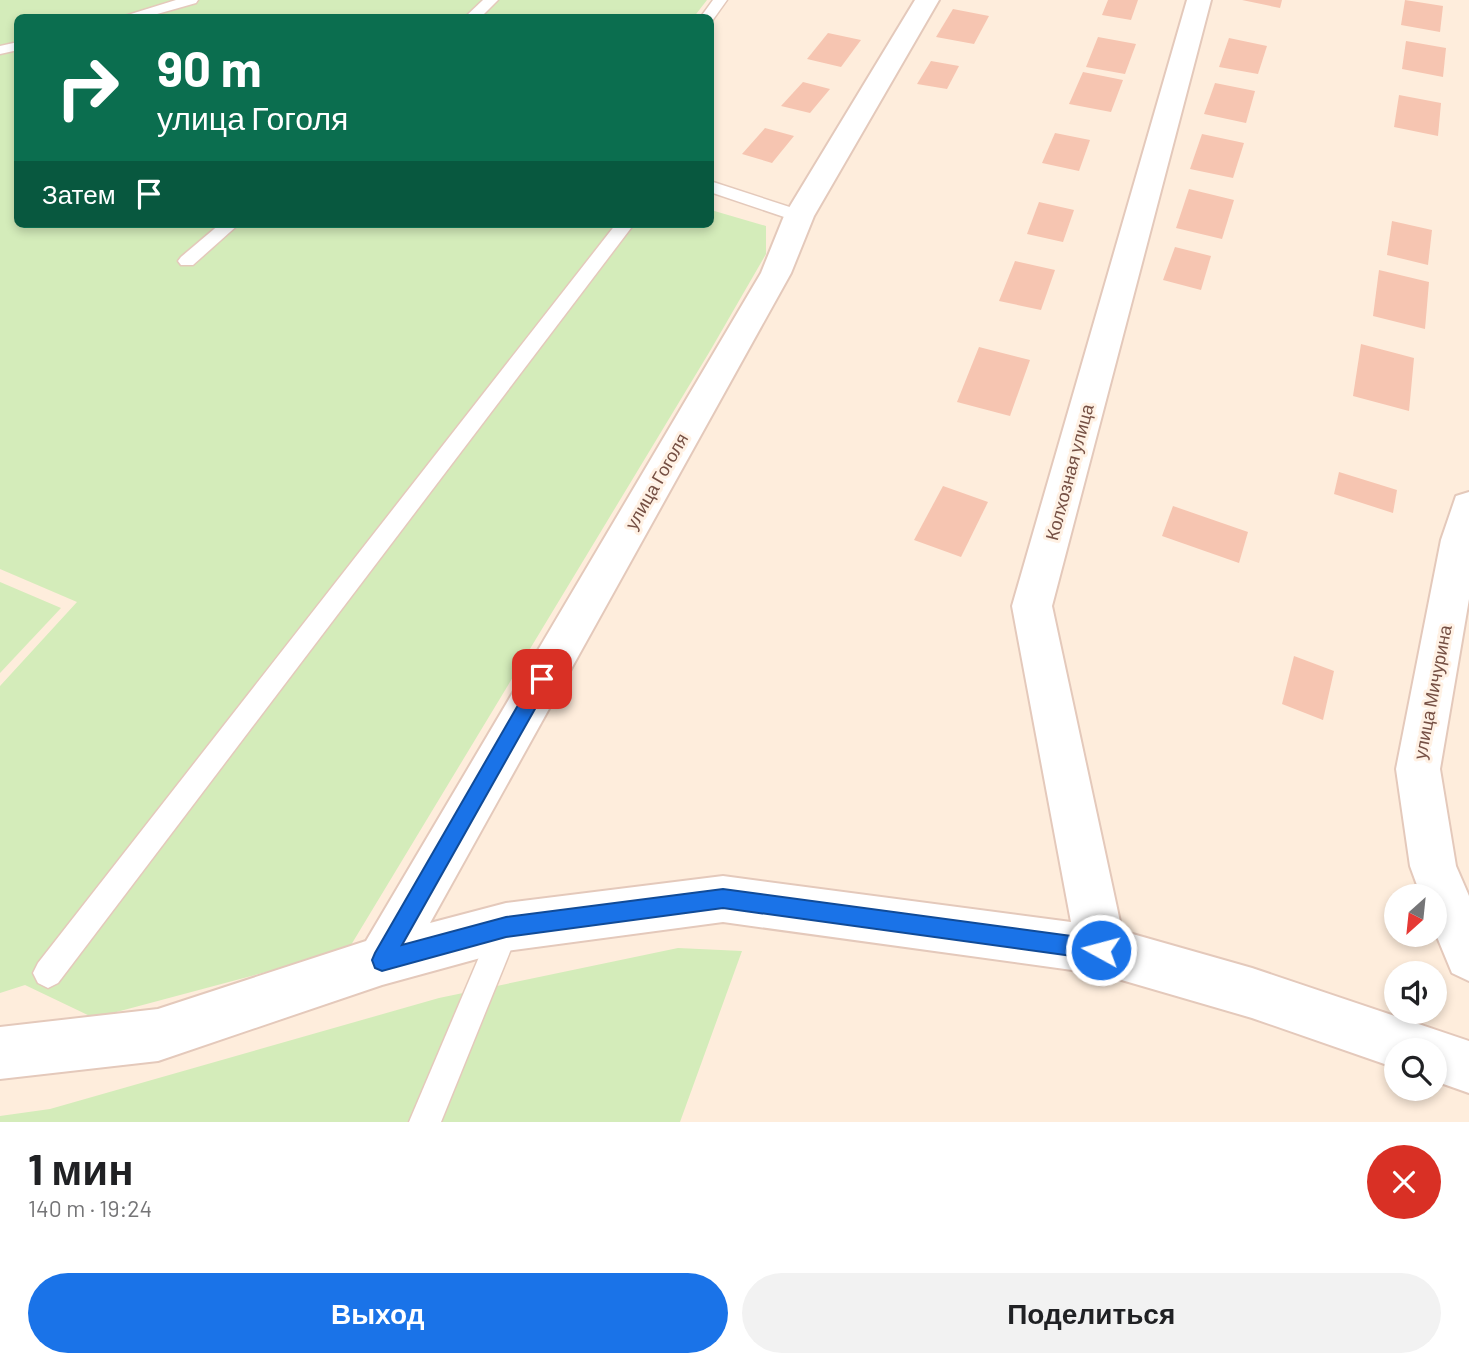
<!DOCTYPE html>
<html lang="ru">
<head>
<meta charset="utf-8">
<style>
	:root { --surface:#fff; --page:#f2f2f2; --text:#202124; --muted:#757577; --accent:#1a73e8 }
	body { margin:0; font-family:Barlow,sans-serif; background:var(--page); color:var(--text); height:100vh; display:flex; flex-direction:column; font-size:26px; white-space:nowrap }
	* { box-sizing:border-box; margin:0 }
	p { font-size:23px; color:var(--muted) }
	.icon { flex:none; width:38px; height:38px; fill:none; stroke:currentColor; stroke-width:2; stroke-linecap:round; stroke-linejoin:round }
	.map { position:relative; height:1122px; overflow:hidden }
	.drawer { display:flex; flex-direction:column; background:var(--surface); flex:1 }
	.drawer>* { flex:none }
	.top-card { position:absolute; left:14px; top:14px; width:700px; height:214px; border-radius:10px; box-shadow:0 4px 10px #0003; background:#0b6e4f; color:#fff; overflow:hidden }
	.needle { width:46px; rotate:207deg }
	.buttons { position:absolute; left:1384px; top:884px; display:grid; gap:14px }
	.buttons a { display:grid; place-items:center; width:63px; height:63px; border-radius:50%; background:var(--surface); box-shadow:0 4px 10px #0003; font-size:35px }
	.pin { position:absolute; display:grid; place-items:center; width:60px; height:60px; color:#fff; margin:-30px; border-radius:14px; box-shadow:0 4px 10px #0006 }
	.me { position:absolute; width:77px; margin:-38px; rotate:277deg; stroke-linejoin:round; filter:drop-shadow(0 0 5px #0008) }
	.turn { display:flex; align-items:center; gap:24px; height:147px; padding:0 28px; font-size:32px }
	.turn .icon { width:91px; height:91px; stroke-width:2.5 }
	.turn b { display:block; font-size:49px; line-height:60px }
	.then { display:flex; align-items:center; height:66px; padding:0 28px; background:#0003; gap:14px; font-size:26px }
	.round { display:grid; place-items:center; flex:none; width:74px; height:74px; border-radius:37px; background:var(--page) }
	.overview { display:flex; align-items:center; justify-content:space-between; height:119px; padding:0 28px }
	h1 { font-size:42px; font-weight:700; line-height:52px }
	.action { display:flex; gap:14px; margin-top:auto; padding:14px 28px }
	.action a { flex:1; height:80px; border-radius:42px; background:var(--accent); color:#fff; font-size:28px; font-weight:700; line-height:80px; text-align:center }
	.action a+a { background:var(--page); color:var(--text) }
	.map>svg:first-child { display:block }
	.green { fill:#d4ecba }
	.building { fill:#f6c5b1 }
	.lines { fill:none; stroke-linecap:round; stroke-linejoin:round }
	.service-casing { stroke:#e4c9bb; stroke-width:3 }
	.minor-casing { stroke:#e4c9bb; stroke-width:4 }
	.service { fill:#fff; fill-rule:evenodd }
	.minor { fill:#fff; fill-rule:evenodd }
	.route { fill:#1a73e8; stroke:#114b97; stroke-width:2 }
	.labels { text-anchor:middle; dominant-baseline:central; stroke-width:6; stroke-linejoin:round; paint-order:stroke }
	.street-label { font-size:18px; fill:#754f43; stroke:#fff1e4 }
</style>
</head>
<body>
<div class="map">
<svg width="1469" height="1122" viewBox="0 0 1469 1122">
	<rect width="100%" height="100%" fill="#feeddc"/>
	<!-- green -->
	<g class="green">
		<polygon points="0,0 707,0 693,18 18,18 18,224 710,224 711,210 766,226 766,254 710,351 348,950 94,1018 25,985 0,993 0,686 77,602 0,569"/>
		<polygon points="0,582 61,608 0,673"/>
		<polygon points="678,948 742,951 680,1122 0,1122 0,1116 50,1109 439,998"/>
	</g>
	<!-- building -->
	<g class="building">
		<polygon points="1108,0 1138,0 1131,20 1102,15"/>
		<polygon points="1242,0 1282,0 1280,8"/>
		<polygon points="1405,0 1443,6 1440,32 1401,25"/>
		<polygon points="953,9 989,16 974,44 936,37"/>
		<polygon points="828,33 861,40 841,67 807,59"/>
		<polygon points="1098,37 1136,44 1125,74 1086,67"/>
		<polygon points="1229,38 1267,46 1258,74 1219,67"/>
		<polygon points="1406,41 1446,48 1443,77 1402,69"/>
		<polygon points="931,61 959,66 947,89 917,84"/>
		<polygon points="1083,72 1123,80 1111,112 1069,104"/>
		<polygon points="803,82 830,89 810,113 781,106"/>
		<polygon points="1215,83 1255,91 1246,123 1204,114"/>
		<polygon points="1399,95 1441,103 1438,136 1394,127"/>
		<polygon points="765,128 794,136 772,163 742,154"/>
		<polygon points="1055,133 1090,140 1079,171 1042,163"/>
		<polygon points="1202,134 1244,143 1233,178 1190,169"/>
		<polygon points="1189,189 1234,200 1222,239 1176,228"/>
		<polygon points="1039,202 1074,210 1063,242 1027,234"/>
		<polygon points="1392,221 1432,230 1428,265 1387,255"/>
		<polygon points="1175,247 1211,256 1201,290 1163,280"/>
		<polygon points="1015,261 1055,270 1041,310 999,301"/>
		<polygon points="1379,270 1429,282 1425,329 1373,316"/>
		<polygon points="1361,344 1414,358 1409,411 1353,396"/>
		<polygon points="979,347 1030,360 1010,416 957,402"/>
		<polygon points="1339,472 1397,490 1393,513 1334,494"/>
		<polygon points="943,486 988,502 961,557 914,540"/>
		<polygon points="1173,506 1248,532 1239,563 1162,536"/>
		<polygon points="1294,656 1334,671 1323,720 1282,704"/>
	</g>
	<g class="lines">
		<!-- service casing -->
		<g class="service-casing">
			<g id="service">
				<polygon points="176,0 198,0 196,3 143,18 118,18"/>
				<polygon points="483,0 498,0 480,18 464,18"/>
				<polygon points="713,0 727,0 712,21 710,18 700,18"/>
				<polygon points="18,42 18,50 0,54 0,46"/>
				<polygon points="710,181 805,212 808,216 805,220 793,220 710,192"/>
				<polygon points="220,224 239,224 193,265 181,265 178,261 181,257"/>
				<polygon points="616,224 634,224 58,983 48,988 38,983 33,973 38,963"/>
				<polygon points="506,913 516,917 520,927 441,1122 409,1122 496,917"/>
			</g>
		</g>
		<!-- minor casing -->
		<g class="minor-casing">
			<g id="minor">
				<polygon points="915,0 939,0 814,216 791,273 430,923 506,903 723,876 1071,922 1012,606 1187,0 1211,0 1052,606 1122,931 1252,968 1469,1041 1469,1093 1435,1081 1435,1050 1396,1050 1396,1068 1252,1018 1101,974 723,922 506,951 382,985 158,1061 0,1079 0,1027 158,1009 366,941 761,273 784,216"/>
				<polygon points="1469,492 1469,599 1440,769 1456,866 1469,896 1469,981 1452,973 1435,932 1435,896 1421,896 1410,866 1396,769 1441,540 1456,496"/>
			</g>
		</g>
		<!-- service -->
		<use href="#service" class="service"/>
		<!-- minor -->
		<use href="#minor" class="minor"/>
	</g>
	<!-- route -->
	<polygon class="route" points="542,672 549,674 551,679 549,684 402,945 506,917 723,889 1101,940 1108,943 1111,950 1108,957 1101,960 723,908 506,937 382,971 375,968 372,960 375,953 536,674"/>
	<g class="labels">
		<!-- street labels -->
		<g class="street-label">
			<text transform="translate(1069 472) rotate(-75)">Колхозная улица</text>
			<text transform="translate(656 481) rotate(-60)">улица Гоголя</text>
			<text transform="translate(1432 692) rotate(-79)">улица Мичурина</text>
		</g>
	</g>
</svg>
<div class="buttons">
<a><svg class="needle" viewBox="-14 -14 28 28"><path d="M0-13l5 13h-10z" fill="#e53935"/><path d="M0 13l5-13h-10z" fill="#757577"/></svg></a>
<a><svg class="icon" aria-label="sound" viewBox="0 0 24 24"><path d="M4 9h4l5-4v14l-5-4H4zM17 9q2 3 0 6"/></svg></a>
<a><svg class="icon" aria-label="search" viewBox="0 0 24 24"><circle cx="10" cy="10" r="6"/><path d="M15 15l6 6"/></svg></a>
</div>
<div class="pin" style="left:542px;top:679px;background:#d93025"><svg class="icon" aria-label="arrive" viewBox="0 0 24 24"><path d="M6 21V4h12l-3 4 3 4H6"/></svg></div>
<svg class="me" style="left:1101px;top:950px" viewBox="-20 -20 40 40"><circle r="17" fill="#1a73e8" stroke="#fff" stroke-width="3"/><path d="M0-11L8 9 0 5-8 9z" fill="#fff"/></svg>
<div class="top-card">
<div class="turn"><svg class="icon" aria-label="right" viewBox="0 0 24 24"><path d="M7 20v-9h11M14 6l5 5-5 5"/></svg><div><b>90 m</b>улица Гоголя</div></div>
<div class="then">Затем<svg class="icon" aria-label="arrive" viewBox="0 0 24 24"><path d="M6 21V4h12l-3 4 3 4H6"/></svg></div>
</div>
</div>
<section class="drawer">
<div class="overview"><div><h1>1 мин</h1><p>140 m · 19:24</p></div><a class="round" style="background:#d93025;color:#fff"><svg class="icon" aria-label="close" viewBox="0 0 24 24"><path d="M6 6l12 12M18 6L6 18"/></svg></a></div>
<div class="action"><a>Выход</a><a>Поделиться</a></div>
</section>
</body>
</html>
